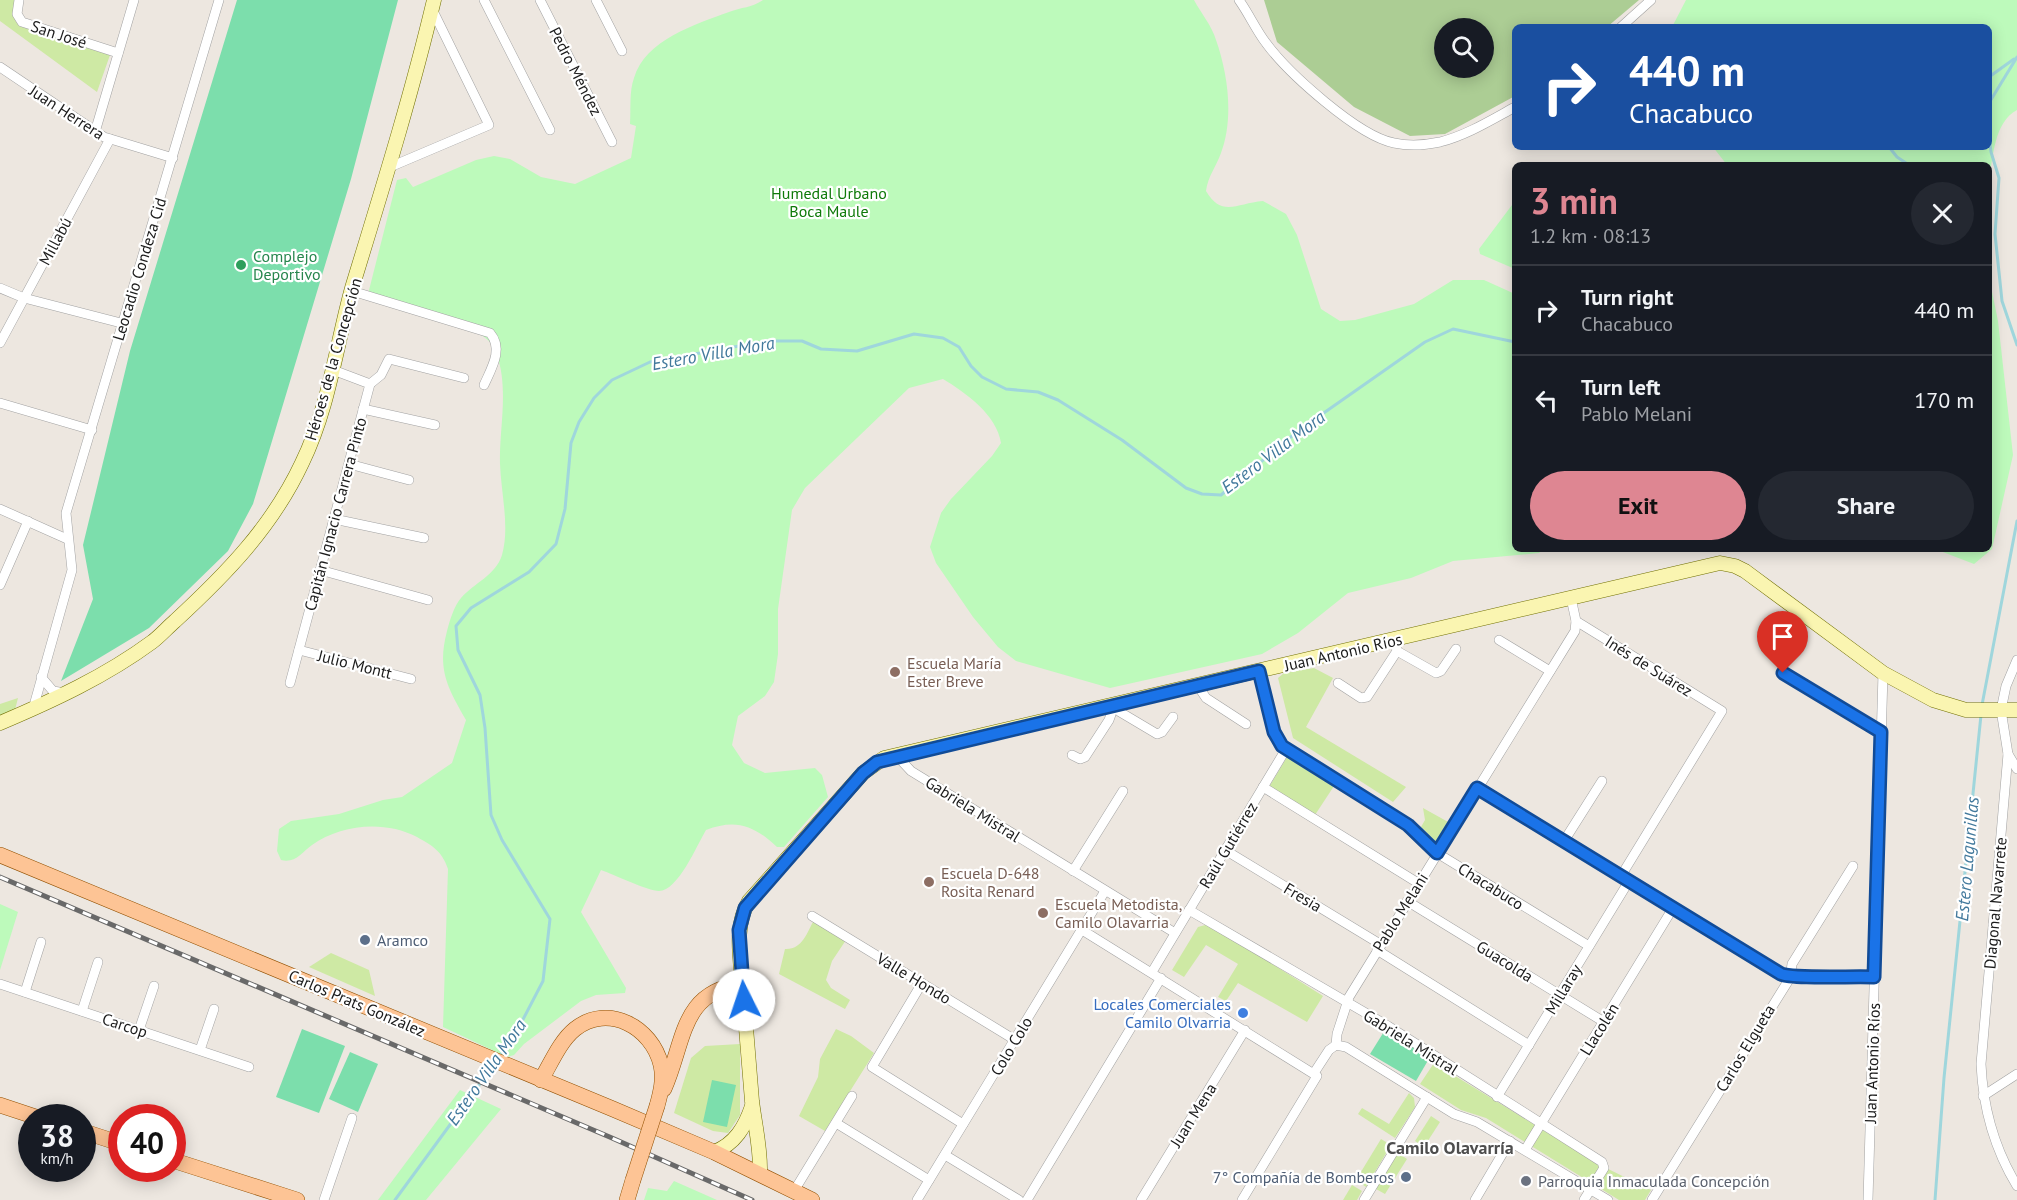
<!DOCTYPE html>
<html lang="en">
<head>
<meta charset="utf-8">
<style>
	:root { --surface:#171b24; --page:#242831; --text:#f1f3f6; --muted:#9ea1a6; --line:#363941; --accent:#de8692 }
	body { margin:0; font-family:"PT Sans",sans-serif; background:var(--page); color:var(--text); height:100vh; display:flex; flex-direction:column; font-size:22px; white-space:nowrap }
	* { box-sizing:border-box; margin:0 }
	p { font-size:20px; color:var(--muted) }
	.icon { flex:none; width:33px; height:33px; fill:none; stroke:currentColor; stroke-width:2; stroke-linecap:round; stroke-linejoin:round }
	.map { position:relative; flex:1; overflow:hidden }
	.details { position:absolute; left:1512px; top:162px; width:480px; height:390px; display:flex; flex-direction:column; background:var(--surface); border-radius:9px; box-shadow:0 3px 15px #0003 }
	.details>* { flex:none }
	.top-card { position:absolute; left:1512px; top:24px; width:480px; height:126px; border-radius:9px; box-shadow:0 3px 15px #0003; background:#1a4fa0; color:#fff; overflow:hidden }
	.buttons { position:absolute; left:1434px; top:18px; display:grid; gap:12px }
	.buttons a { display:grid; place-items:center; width:60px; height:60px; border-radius:50%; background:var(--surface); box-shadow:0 3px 15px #0003; font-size:30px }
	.speed { position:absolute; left:18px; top:1104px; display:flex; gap:12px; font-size:30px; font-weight:700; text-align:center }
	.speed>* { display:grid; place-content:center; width:78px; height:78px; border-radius:50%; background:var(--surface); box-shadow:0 3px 15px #0003; line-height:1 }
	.speed small { font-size:15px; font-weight:400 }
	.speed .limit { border:9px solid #d22; background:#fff; color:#111 }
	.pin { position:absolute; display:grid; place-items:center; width:51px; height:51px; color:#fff; margin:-62px -26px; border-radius:50% 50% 50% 0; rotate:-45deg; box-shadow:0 0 6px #0007 }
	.pin .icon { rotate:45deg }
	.me { position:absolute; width:66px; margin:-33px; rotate:356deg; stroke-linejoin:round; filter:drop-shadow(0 0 4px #0008) }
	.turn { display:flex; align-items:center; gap:21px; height:126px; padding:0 18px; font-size:27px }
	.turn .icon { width:78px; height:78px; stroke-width:2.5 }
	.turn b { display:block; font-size:42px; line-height:51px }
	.round { display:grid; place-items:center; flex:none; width:63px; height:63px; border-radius:32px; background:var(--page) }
	.overview { display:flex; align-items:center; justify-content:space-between; height:102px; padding:0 18px }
	h1 { font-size:36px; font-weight:800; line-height:45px; color:var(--accent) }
	.action { display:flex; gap:12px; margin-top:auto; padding:12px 18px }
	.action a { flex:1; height:69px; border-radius:36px; background:var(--accent); color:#111; font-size:24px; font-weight:800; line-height:69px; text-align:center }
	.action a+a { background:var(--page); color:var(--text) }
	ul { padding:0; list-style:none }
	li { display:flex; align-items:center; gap:18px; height:90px; padding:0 18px; border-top:2px solid var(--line) }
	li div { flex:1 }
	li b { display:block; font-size:22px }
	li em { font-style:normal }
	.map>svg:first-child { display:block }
	.grass { fill:#cee9a4 }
	.forest { fill:#accd94; fill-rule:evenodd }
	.park { fill:#bdfabb }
	.pitch { fill:#7cdeac }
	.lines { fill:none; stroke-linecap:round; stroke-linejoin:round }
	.stream { stroke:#9fd6dc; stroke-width:3 }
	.street-casing { stroke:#a2a2a2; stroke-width:10 }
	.secondary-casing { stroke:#717003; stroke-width:15 }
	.primary-casing { stroke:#925000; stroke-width:16 }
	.street { stroke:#fff; stroke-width:9 }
	.secondary { stroke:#faf5b1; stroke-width:14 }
	.primary { stroke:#fdc495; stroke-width:15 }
	.rail-casing { stroke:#696969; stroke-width:5 }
	.rail { stroke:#fff; stroke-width:3; stroke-dasharray:9; stroke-linecap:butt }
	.primary-bridge-casing { stroke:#925000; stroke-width:16; stroke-linecap:butt }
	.primary-bridge { stroke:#fdc495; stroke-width:15 }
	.route-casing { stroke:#114b97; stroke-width:15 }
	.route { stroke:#1a73e8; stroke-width:10 }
	.leisure-dot { fill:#2e9e5b; stroke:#fff; stroke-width:2 }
	.education-dot { fill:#8d6e63; stroke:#fff; stroke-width:2 }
	.service-dot { fill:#5c6f8a; stroke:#fff; stroke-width:2 }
	.shop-dot { fill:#3f7fe0; stroke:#fff; stroke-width:2 }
	.worship-dot { fill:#6b7280; stroke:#fff; stroke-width:2 }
	.labels { text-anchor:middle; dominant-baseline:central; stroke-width:4.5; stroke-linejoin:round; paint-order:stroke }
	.street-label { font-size:16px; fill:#1b1b1b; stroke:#fff }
	.park-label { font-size:16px; fill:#0e7909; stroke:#fff }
	.leisure-label { font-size:16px; fill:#27864d; stroke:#fff; text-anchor:start }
	.education-label { font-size:16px; fill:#785e54; stroke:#fff; text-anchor:start }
	.service-label { font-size:16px; fill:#4e5e75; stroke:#fff; text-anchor:start }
	.shop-label { font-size:16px; fill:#366cbe; stroke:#fff; text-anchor:end }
	.worship-label { font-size:16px; fill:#5b616d; stroke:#fff; text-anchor:start }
	.water-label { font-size:18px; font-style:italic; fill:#42799c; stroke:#fff }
	.neighbourhood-label { font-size:18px; font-weight:bold; fill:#4e4e4e; stroke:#fff }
</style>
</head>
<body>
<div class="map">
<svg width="2017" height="1200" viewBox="0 0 2017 1200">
	<rect width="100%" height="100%" fill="#ede7e0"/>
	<!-- grass -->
	<g class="grass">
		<path d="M0,0H17C14,10 12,17 19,26L110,55L97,92L0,21Z"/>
		<polygon points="1314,668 1333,678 1306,727 1406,787 1393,802 1293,738 1278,678 1284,673"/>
		<polygon points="18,698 15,710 0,717 0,704"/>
		<polygon points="1287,757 1334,786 1315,815 1269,787"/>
		<polygon points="1423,808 1450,823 1437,843 1421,827 1425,820"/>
		<path d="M814,920L846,940L832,961L826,980L831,988L850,1000L845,1009L779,974L785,949C802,950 807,933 814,920Z"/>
		<polygon points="1209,924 1323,996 1307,1022 1238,983 1226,1001 1218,997 1238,964 1206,945 1184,977 1172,970 1198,927"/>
		<polygon points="331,953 369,970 375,996 309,967"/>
		<polygon points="836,1029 851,1036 874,1053 825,1131 799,1116 818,1077 820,1059"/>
		<polygon points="740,1044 740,1115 728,1133 713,1131 674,1113 691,1058 705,1046"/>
		<polygon points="1434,1063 1600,1165 1651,1190 1645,1200 1619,1200 1486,1118 1461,1110 1420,1084"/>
		<polygon points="1409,1093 1414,1098 1415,1107 1395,1138 1358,1114 1362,1108 1389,1124"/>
		<polygon points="1431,1116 1440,1122 1424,1147 1415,1141"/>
		<polygon points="1381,1139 1391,1145 1366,1187 1356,1180"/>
		<polygon points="1398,1153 1407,1159 1385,1194 1376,1189"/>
		<polygon points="1352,1185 1362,1191 1357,1200 1343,1200"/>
	</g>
	<!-- forest -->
	<path class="forest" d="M1264,0H1639L1607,27H1515V96L1445,134L1410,136L1354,107L1277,42ZM1444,28H1484V68H1444Z"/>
	<!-- park -->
	<g class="park">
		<path d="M763,0H1194C1201,13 1212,26 1216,40C1228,74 1234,118 1221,153C1216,167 1208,176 1206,191C1222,218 1237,203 1263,201L1286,214L1297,235L1321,309L1340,321L1355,320L1414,304L1453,280H1484L1515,294V549H1544L1539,553L1453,561L1411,578L1348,593L1298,633L1262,654L1110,688L1016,661L998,647L973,617L936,563L930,547L941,513L951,499L992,456L1001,443C997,415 966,393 943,379L909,388L805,488L792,510L778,609V654L774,682L765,696L738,716L732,745L744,763L765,773L815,768L822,775L828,797L784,847H777C755,826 736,818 706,830C697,845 678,891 659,891C648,891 613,874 601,870L581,912L626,988L625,993L596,995L581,1001L524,1044L514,1055L507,1057L443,1027L448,869C442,851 433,846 417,837C385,820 341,824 312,845C302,852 295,864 281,860L277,851L279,829L291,821L339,814L383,800L402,797L452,763L466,720C447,687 437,669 447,631C450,620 454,606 461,598C474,583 496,575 502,555C510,527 501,493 500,464C499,429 509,390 497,355C494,343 487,339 477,332L367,298L397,180L406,178L413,187L476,160L494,156L510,159L541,177L575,184L631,158L636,126L630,124C631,110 629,91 634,78C645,40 696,24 729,12C741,7 752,8 763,0Z"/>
		<path d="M1686,0H2017V110C1994,122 1993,158 1989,180V165H1727L1713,147H1989V27H1672Z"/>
		<polygon points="1515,201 1515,269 1480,254 1479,249"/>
		<polygon points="1989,277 1998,321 2013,455 1992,549 1974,564 1935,549 1989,549"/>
		<polygon points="0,904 18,912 0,970"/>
		<polygon points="460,1090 501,1109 426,1200 378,1200"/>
		<polygon points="674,1181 717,1200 644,1200 648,1188 667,1191"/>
	</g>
	<!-- pitch -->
	<g class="pitch">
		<polygon points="237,0 398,0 351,179 253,504 228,551 149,628 61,681 93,599 83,545 130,351"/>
		<polygon points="302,1029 345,1046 319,1113 276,1097"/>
		<polygon points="1385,1030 1430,1057 1416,1081 1370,1054"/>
		<polygon points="350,1052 378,1064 358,1112 329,1099"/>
		<polygon points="712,1080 736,1085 727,1127 703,1122"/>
	</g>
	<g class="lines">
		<!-- stream -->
		<g class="stream">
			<polyline points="1989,77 2014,59"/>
			<polyline points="1989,103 2017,57"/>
			<polyline points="1989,135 1991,152 1999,178 1995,234 2002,301 2017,345"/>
			<polyline points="1889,147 1897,157 1909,165"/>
			<polyline points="1982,705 2017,521"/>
			<polyline points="500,1056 517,1031 543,981 550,919 502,840 491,815 485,728 480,695 458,650 456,626 471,608 529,572 556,544 565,509 571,443 579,422 594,398 612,380 650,362 767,341 802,341 821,349 857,351 914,334 943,338 959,347 971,366 982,377 1006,389 1038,392 1058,400 1122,440 1186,488 1202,494 1221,495 1298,431 1425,342 1453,329 1515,342"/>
			<polyline points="395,1200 493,1066"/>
			<polyline points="1935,1200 1944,1078 1981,715"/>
		</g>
		<!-- street casing -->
		<g class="street-casing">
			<g id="street">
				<polyline points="19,0 17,14 22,22 118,53"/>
				<polyline points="484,0 550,130"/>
				<polyline points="540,0 612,142"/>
				<polyline points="596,0 622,51"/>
				<path d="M1239,0C1249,14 1256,30 1266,43C1288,73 1358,136 1394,143C1408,146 1426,145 1440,142C1467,135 1491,120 1515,107"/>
				<polyline points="1621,27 1651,0"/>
				<polyline points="0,67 104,137 173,158"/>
				<polyline points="95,132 134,0"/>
				<polyline points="390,167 489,125 432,9"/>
				<polyline points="0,288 24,298 121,323"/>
				<path d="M352,291L490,333C504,349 491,369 484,385"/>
				<polyline points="0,343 110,139"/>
				<polyline points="370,384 381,375 389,359 464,378"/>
				<polyline points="0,403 92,430"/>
				<polyline points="363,409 435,425"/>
				<polyline points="349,464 409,480"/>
				<polyline points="0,509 67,539"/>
				<polyline points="334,519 424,538"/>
				<polyline points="320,570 428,600"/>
				<polyline points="0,585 28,521"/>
				<polyline points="1576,621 1722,711 1621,876"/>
				<polyline points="1499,640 1550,671"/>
				<polyline points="299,650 411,679"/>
				<polyline points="1397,651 1436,673 1441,671 1456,649"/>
				<path d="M2017,660L2006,686L2001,710L2008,754L1981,1064C1983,1109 1994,1148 2017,1186"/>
				<polyline points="1259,671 1274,732 1282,746 1408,825 1437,853 1589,946"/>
				<polyline points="1783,673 1881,733"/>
				<polyline points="41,677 53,691 65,693"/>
				<polyline points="290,683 370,384 333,370"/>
				<polyline points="1338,683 1361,698 1367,697 1397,651 1395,640"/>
				<polyline points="1198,686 1206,698 1246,724"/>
				<polyline points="1114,706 1120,712 1157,734 1162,732 1173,717"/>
				<polyline points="33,709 72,570 66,513 219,0"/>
				<polyline points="2008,754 2017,769"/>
				<polyline points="1072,755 1080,759 1085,757 1109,720 1114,706"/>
				<polyline points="897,756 911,771 1175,933"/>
				<polyline points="1263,787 1418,883"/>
				<path d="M1477,788L1781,974C1793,979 1856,976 1874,977"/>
				<polyline points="1564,841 1602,781"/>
				<polyline points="1225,850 1380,944"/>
				<polyline points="1073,871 1123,791"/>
				<polyline points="1407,901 1604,1022"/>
				<polyline points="1189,910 1388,1026 1602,1162 1604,1168 1584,1200"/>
				<polyline points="812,916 1015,1040"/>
				<polyline points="1082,930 1317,1076 1242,1200"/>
				<polyline points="1377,950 1529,1045"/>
				<polyline points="1152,972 1286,749"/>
				<polyline points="922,983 872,1067 963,1124"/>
				<polyline points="0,984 249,1067"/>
				<polyline points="25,992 41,942"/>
				<polyline points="82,1011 98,962"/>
				<polyline points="139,1030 154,986"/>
				<polyline points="1336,1045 1337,1034 1349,997 1575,631 1576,621 1571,598"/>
				<polyline points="1336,1045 1346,1047 1454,1114 1477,1122 1608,1200"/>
				<polyline points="200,1050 214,1009"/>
				<polyline points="1314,1073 1329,1050 1336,1045"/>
				<polyline points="1983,1096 2017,1074"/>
				<polyline points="1497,1097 1629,881"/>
				<polyline points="836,1123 929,1180"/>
				<polyline points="1525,1150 1673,908"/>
				<polyline points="945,1155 1019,1200"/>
				<polyline points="794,1191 852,1096"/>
				<polyline points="324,1200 352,1118"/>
				<polyline points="917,1200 1105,891"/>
				<polyline points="1027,1200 1161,978"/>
				<polyline points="1141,1200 1245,1030"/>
				<polyline points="1364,1200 1427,1097"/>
				<polyline points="1475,1200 1510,1141"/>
				<polyline points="1652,1200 1790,978 1792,964 1853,866"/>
				<polyline points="1868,1200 1883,673"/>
			</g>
		</g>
		<!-- secondary casing -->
		<g class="secondary-casing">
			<g id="secondary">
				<path d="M0,723C52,701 106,676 152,642C160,636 167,628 175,621C226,574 272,527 302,463C329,408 336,346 352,288C381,193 411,97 434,0"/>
				<path d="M714,1152C735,1144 745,1127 752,1106"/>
				<path d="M760,1174C761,1149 755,1126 752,1101C749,1064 746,1027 743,991C741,961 733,927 749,901L863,773L884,758L1720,563L1735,566L1745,571L1883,673L1933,700L1966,710H2017"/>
			</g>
		</g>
		<!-- primary casing -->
		<g class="primary-casing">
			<g id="primary">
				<polyline points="0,855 613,1109 714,1152 812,1200"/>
				<path d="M541,1080C551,1063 560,1041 575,1029C608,1003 652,1027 661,1065C664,1079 661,1092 657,1106"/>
				<path d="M664,1089C685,1042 680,991 743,984"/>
				<polyline points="0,1105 39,1118"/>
				<polyline points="82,1131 122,1144"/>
				<polyline points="172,1160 297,1200"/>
				<polyline points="627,1200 633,1180"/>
			</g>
		</g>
		<!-- street -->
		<use href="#street" class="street"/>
		<!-- secondary -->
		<use href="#secondary" class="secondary"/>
		<!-- primary -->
		<use href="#primary" class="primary"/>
		<!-- rail casing -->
		<g class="rail-casing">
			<polyline id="rail" points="0,877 612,1138 752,1200"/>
		</g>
		<!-- rail -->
		<use href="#rail" class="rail"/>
		<!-- primary-bridge casing -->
		<g class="primary-bridge-casing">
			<polyline id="primary-bridge" points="633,1180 657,1106"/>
		</g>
		<!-- primary-bridge -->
		<use href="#primary-bridge" class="primary-bridge"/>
	</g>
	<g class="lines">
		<!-- route casing -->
		<g class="route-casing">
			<path id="route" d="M744,1000L739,930L745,908L863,773L877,762L1259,671L1274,732L1282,746L1408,825L1437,853L1477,788L1781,974C1793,979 1855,976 1874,977L1881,732L1783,673"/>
		</g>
		<!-- route -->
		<use href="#route" class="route"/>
	</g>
	<!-- markers -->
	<circle class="leisure-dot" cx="241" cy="265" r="6"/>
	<g class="education-dot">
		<circle cx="895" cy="672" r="6"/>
		<circle cx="929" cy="882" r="6"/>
		<circle cx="1043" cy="913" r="6"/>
	</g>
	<g class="service-dot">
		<circle cx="365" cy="940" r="6"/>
		<circle cx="1406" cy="1177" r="6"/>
	</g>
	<circle class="shop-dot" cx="1243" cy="1013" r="6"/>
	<circle class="worship-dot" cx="1526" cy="1181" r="6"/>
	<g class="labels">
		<!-- street labels -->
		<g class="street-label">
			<text transform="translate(59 34) rotate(18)">San José</text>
			<text transform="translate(576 71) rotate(63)">Pedro Méndez</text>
			<text transform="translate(67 112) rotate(33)">Juan Herrera</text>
			<text transform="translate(55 241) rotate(-62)">Millabú</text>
			<text transform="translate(139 269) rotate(-73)">Leocadio Condeza Cid</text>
			<text transform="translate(333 359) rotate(-74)">Héroes de la Concepción</text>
			<text transform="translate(335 514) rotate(-75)">Capitán Ignacio Carrera Pinto</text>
			<text transform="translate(1343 652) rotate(-13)">Juan Antonio Ríos</text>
			<text transform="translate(355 664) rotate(14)">Julio Montt</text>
			<text transform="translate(1649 666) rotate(32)">Inés de Suárez</text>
			<text transform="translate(973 809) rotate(32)">Gabriela Mistral</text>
			<text transform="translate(1228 845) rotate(-59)">Raúl Gutiérrez</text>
			<text transform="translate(1491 886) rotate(32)">Chacabuco</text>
			<text transform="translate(1303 897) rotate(31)">Fresia</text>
			<text transform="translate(1995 903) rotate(-85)">Diagonal Navarrete</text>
			<text transform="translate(1400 912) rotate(-58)">Pablo Melani</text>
			<text transform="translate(1505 961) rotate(32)">Guacolda</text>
			<text transform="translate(914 978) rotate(31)">Valle Hondo</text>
			<text transform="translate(1563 989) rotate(-59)">Millaray</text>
			<text transform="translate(357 1003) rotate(23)">Carlos Prats González</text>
			<text transform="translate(125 1025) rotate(18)">Carcop</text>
			<text transform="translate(1599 1029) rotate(-58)">Llacolén</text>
			<text transform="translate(1411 1042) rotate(32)">Gabriela Mistral</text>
			<text transform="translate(1011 1046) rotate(-59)">Colo Colo</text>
			<text transform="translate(1745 1048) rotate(-59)">Carlos Elgueta</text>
			<text transform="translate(1872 1063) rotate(-88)">Juan Antonio Ríos</text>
			<text transform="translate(1193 1115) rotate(-58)">Juan Mena</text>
		</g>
		<!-- park labels -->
		<g class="park-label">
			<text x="829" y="193">Humedal Urbano<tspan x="829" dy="18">Boca Maule</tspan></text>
		</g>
		<!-- leisure labels -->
		<g class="leisure-label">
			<text x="253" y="256">Complejo<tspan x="253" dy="18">Deportivo</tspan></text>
		</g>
		<!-- education labels -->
		<g class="education-label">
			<text x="907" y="663">Escuela María<tspan x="907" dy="18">Ester Breve</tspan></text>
			<text x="941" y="873">Escuela D-648<tspan x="941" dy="18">Rosita Renard</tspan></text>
			<text x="1055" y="904">Escuela Metodista,<tspan x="1055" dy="18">Camilo Olavarria</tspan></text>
		</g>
		<!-- service labels -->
		<g class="service-label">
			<text x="377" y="940">Aramco</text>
			<text x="1394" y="1177" text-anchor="end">7° Compañía de Bomberos</text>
		</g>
		<!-- shop labels -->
		<g class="shop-label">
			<text x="1231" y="1004">Locales Comerciales<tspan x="1231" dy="18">Camilo Olvarria</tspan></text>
		</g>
		<!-- worship labels -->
		<g class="worship-label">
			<text x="1538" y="1181">Parroquia Inmaculada Concepción</text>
		</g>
		<!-- water labels -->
		<g class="water-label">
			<text transform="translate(713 353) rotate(-10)">Estero Villa Mora</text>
			<text transform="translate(1273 452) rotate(-37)">Estero Villa Mora</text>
			<text transform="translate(1967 859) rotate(-85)">Estero Lagunillas</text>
			<text transform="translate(486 1072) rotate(-55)">Estero Villa Mora</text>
		</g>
		<!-- neighbourhood labels -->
		<g class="neighbourhood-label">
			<text x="1450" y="1147">Camilo Olavarría</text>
		</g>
	</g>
</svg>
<div class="buttons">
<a><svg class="icon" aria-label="search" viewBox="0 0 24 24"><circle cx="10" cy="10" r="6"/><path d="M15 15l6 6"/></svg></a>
</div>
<div class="speed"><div>38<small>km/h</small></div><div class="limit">40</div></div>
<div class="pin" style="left:1783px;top:673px;background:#d93025"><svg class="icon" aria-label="arrive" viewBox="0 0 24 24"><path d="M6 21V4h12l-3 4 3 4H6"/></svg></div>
<svg class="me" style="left:744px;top:1000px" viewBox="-20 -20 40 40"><circle r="19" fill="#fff"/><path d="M0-13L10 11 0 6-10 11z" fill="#1a73e8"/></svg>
<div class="top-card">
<div class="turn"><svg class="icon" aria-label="right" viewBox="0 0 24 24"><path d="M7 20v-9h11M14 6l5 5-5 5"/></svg><div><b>440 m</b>Chacabuco</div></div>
</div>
<section class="details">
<div class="overview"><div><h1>3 min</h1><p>1.2 km · 08:13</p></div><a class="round"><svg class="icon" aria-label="close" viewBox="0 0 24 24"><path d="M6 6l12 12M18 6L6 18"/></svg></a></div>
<ul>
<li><svg class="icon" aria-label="right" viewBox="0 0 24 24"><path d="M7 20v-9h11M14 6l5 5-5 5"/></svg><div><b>Turn right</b><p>Chacabuco</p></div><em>440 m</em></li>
<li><svg class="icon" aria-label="left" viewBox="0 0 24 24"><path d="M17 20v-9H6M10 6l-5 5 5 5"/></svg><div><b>Turn left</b><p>Pablo Melani</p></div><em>170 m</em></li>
</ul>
<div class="action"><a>Exit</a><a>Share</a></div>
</section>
</div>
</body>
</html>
